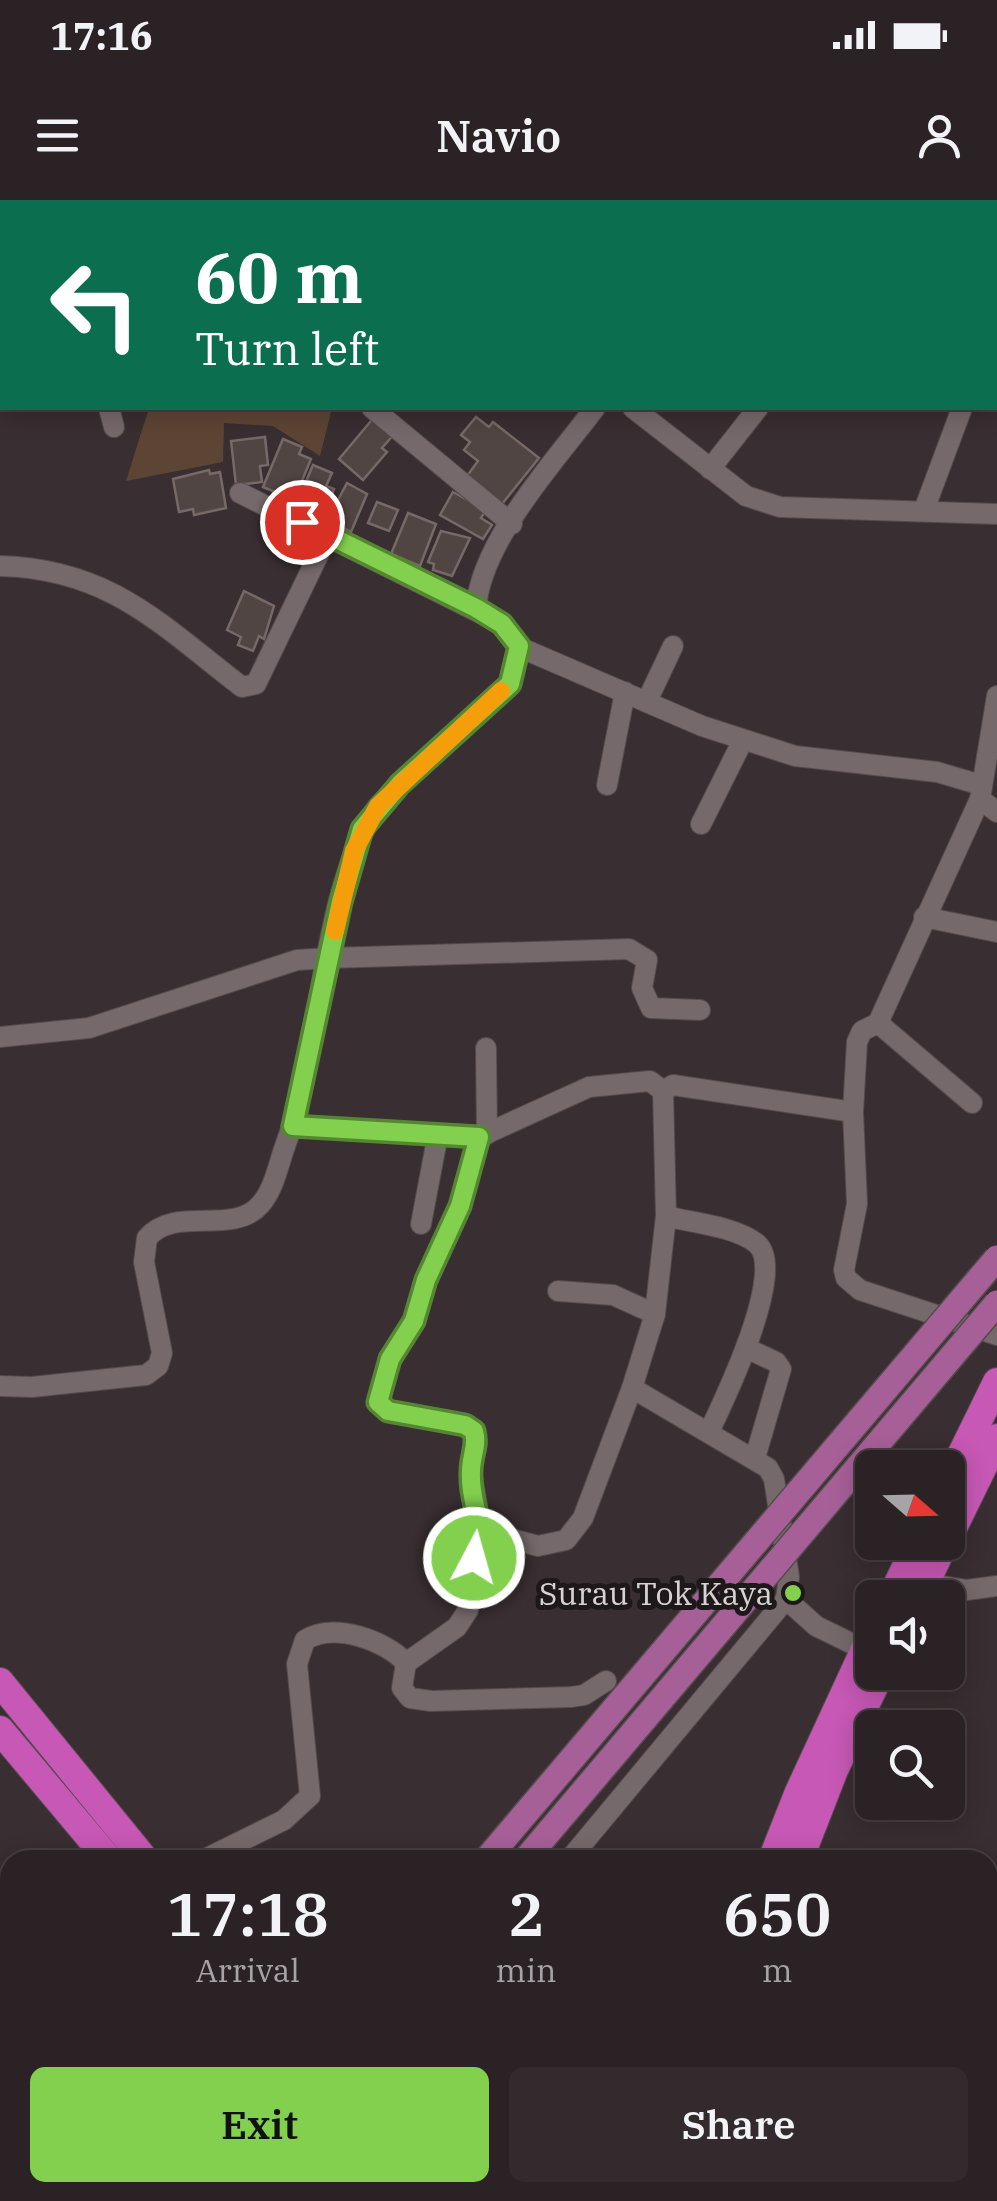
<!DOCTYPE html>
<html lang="en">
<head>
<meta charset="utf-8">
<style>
	:root { --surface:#2b2225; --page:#332a2d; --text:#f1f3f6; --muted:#a6a4a7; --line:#473f42; --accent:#83d04e }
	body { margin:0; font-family:"IBM Plex Serif",serif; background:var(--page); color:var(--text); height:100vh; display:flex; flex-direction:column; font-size:38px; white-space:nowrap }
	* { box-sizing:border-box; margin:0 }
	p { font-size:32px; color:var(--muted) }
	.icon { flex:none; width:55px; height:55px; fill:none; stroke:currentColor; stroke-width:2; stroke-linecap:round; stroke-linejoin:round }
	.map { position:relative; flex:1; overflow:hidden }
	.panel { position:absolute; left:0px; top:1650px; width:998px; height:352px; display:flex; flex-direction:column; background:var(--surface); border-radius:30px 30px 0 0; box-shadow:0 5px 25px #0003,0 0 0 2px var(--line) }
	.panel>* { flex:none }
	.guide { position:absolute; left:0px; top:0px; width:998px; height:210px; box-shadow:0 5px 25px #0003,0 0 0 2px var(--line); background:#0b6e4f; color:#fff; overflow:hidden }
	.needle { width:65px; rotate:110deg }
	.buttons { position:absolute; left:855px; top:1250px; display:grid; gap:20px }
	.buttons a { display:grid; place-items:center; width:110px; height:110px; border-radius:15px; background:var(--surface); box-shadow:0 5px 25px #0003,0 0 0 2px var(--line); font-size:50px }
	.pin { position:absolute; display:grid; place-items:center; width:85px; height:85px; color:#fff; margin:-42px; border:5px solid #fff; border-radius:50%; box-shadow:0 2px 10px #0007 }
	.me { position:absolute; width:110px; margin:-55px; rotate:6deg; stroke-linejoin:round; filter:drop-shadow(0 0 8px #0008) }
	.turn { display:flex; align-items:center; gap:35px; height:210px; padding:0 30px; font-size:45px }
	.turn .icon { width:130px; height:130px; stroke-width:2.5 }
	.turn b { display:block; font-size:70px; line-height:85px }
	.eta { display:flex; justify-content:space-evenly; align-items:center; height:170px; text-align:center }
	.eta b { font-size:60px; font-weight:600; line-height:70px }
	.primary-button { display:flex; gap:20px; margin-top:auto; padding:20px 30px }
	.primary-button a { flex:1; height:115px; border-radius:15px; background:var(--accent); color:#111; font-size:40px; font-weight:600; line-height:115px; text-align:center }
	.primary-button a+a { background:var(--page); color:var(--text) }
	.status { display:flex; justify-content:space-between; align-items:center; height:70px; padding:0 50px; background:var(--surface); direction:ltr }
	.status svg { height:28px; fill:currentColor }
	header { display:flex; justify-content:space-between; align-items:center; height:130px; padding:0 30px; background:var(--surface); font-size:45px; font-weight:600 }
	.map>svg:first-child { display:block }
	.green { fill:#5d4535 }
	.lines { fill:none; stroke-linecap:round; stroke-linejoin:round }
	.stream { stroke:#1f102c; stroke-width:5 }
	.building { fill:#514543; stroke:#766967; stroke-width:2.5 }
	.minor-casing { stroke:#544b4d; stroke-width:22 }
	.major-casing { stroke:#544b4d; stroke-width:28 }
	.highway-casing { stroke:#544b4d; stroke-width:30 }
	.minor { stroke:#76696c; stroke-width:20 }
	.major { stroke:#a75f98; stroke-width:25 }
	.highway { stroke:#c758b5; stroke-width:28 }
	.major-bridge-casing { stroke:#544b4d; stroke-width:28; stroke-linecap:butt }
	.major-bridge { stroke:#a75f98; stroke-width:25 }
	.route-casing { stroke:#558733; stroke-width:25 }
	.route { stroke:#83d04e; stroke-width:18 }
	.slow { stroke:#f59e0b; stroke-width:18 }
	.poi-dot { fill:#83d04e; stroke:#1d1819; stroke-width:4 }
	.labels { text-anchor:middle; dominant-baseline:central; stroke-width:10; stroke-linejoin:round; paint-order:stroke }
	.poi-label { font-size:32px; fill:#d9d2d4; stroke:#1d1819; text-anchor:end }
</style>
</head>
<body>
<div class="status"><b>17:16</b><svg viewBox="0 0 49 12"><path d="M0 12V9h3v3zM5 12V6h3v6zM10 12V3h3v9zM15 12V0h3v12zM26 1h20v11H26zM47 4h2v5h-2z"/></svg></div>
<header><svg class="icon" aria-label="menu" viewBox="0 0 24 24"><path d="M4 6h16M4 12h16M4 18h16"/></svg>Navio<svg class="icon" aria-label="person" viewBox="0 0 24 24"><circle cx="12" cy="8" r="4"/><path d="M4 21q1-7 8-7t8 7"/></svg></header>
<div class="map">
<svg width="997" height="2001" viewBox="0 0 997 2001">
	<rect width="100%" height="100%" fill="#392e31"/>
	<!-- green -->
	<g class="green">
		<rect x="130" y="0" width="321" height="2"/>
		<polygon points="149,208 332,208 320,256 273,226 224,223 223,262 126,281"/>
	</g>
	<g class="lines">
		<!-- stream -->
		<g class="stream">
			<polyline points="0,1848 10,1859"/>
			<polyline points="0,1900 10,1911"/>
			<polyline points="71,1992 77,2001"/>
			<polyline points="114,1992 120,2001"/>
		</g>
	</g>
	<!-- building -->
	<g class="building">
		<polygon points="376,215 396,232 382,248 387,252 363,280 339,259"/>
		<polygon points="476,217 489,227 493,222 539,258 502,304 467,276 478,261 464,250 470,242 461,235"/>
		<polygon points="265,237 268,265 260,266 262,282 236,285 231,241"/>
		<polygon points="283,239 302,247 299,254 311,259 294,300 263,287"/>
		<polygon points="313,265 332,273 326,286 334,289 327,306 316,301 313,309 297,303"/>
		<polygon points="209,270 210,274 220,272 226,308 194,315 193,309 179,312 173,279"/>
		<polygon points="347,283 367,294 351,332 328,319"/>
		<polygon points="453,292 486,310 481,318 492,325 483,339 440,315"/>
		<polygon points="377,302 398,310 389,331 368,323"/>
		<polygon points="408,313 436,324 420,366 391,354"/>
		<polygon points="441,331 470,338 452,376 433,370 434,364 428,362"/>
		<polygon points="244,391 274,406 264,439 259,436 253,451 238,445 241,437 227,430"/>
		<polygon points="997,1772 997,1817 988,1814"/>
	</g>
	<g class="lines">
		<!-- minor casing -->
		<g class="minor-casing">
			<g id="minor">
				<polyline points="58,0 59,2"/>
				<polyline points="540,0 540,2"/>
				<polyline points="742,0 743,2"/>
				<polyline points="933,2 937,0"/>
				<polyline points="995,146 997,143"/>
				<polyline points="109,208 114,227"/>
				<polyline points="372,208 512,324"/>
				<polyline points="633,208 746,296 780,307 997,314"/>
				<polyline points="710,269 758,208"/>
				<polyline points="924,310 962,208"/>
				<path d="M0,366C110,369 160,424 242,487L256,484L328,335"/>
				<path d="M476,408C481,341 555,261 595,208"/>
				<polyline points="519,447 702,526 795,556 937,572 981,585"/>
				<polyline points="997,496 980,599 997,612"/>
				<polyline points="647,501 673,446"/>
				<polyline points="607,585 625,492"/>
				<polyline points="980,599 878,823 862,831 857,842 853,912 857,1004 844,1070 846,1078 860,1090 997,1135"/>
				<polyline points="701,624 743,540"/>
				<polyline points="924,717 997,732"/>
				<polyline points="878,823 972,903"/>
				<polyline points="0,837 89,828 297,760 329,758 629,749 647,760 642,788 651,808 700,810"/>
				<polyline points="486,848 487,934"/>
				<polyline points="663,891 673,885 853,912"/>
				<polyline points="293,926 479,937 589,887 650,881 663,891 666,1016 655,1114 632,1188 768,1268 774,1279 789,1377 786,1399 816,1426 865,1450"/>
				<polyline points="479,937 460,1005 426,1080 414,1121 390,1159 378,1202 388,1211 465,1225 474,1231 477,1243 471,1270 481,1331 468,1410 457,1427 406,1463 402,1488 410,1498 431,1501 571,1497 584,1495 606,1481"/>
				<path d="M666,1016C692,1023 734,1026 756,1043C789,1068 723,1202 709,1232"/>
				<polyline points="421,1024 438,934"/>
				<polyline points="558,1091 613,1095 655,1114"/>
				<polyline points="748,1149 776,1162 781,1169 755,1258"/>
				<path d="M0,1186L32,1187L146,1175L158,1166L162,1153L144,1062L147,1038C174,1005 233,1036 260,1005C273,991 278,967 284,949C324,843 318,699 378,606L510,484L519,447L502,424L240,293"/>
				<polyline points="481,1331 538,1346 566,1340 583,1318 632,1188"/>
				<polyline points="925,1383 967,1390 997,1386"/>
				<path d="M203,1660L284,1620L310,1596L297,1464L305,1440C334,1422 385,1440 406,1463"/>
				<polyline points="569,1660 786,1399"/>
				<polyline points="988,1847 997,1851"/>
				<polyline points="0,1869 10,1882"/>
				<polyline points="0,1920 10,1932"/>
				<polyline points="51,1992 56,2001"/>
				<polyline points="92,1992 97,2001"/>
			</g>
		</g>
		<!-- major casing -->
		<g class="major-casing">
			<polyline id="major" points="242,2001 249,1992"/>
		</g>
		<!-- highway casing -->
		<g class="highway-casing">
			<g id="highway">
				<polyline points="948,1282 997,1182"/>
				<polyline points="948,1338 997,1238"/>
				<polyline points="891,1398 918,1342"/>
				<polyline points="918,1398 945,1342"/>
				<polyline points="0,1482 145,1660"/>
				<polyline points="0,1530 109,1660"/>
				<polyline points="772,1660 799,1592 872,1434"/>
				<polyline points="799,1660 834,1570 881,1472"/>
				<polyline points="385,1992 392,2001"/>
				<polyline points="420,1992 427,2001"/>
				<polyline points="718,2001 719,1992"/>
				<polyline points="742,2001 742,1992"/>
			</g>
		</g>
		<!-- minor -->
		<use href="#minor" class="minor"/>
		<!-- major -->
		<use href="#major" class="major"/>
		<!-- highway -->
		<use href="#highway" class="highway"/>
		<!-- major-bridge casing -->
		<g class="major-bridge-casing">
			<g id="major-bridge">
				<polyline points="486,1660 997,1058"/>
				<polyline points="525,1660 997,1103"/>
				<polyline points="198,2001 205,1992"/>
			</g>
		</g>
		<!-- major-bridge -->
		<use href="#major-bridge" class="major-bridge"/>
	</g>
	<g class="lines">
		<!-- route casing -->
		<g class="route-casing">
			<path id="route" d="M302,322L476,408L502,424L519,446L510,484L400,584L362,629L341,702L293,926L479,937L460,1006L426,1080L414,1121L390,1159L378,1202L388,1211L465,1225L474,1231C478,1246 471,1256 471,1271C469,1307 486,1313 474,1358"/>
		</g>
		<!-- route -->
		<use href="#route" class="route"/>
		<!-- slow -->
		<polyline class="slow" points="335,731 354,651 378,606 501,491"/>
	</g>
	<!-- markers -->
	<circle class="poi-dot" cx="793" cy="1393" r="10"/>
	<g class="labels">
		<!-- poi labels -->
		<g class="poi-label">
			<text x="773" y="1393">Surau Tok Kaya</text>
		</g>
	</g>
</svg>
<div class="buttons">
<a><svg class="needle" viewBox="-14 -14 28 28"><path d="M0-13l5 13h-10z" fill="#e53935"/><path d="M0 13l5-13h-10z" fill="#a6a4a7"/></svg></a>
<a><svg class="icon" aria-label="sound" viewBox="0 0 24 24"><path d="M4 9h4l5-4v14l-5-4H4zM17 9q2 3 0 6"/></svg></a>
<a><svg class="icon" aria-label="search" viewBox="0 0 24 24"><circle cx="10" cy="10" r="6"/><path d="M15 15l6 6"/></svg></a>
</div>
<div class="pin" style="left:302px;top:322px;background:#d93025"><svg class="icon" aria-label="arrive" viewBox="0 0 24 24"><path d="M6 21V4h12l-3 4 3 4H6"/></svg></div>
<svg class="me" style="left:474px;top:1358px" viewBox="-20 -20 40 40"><circle r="17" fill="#83d04e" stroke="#fff" stroke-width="3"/><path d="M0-11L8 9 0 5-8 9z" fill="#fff"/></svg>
<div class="guide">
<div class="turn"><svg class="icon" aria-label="left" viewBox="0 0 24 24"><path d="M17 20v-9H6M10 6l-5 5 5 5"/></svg><div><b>60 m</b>Turn left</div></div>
</div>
<section class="panel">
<div class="eta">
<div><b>17:18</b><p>Arrival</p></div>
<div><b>2</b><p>min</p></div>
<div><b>650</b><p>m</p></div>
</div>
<div class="primary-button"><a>Exit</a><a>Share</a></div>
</section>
</div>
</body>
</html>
